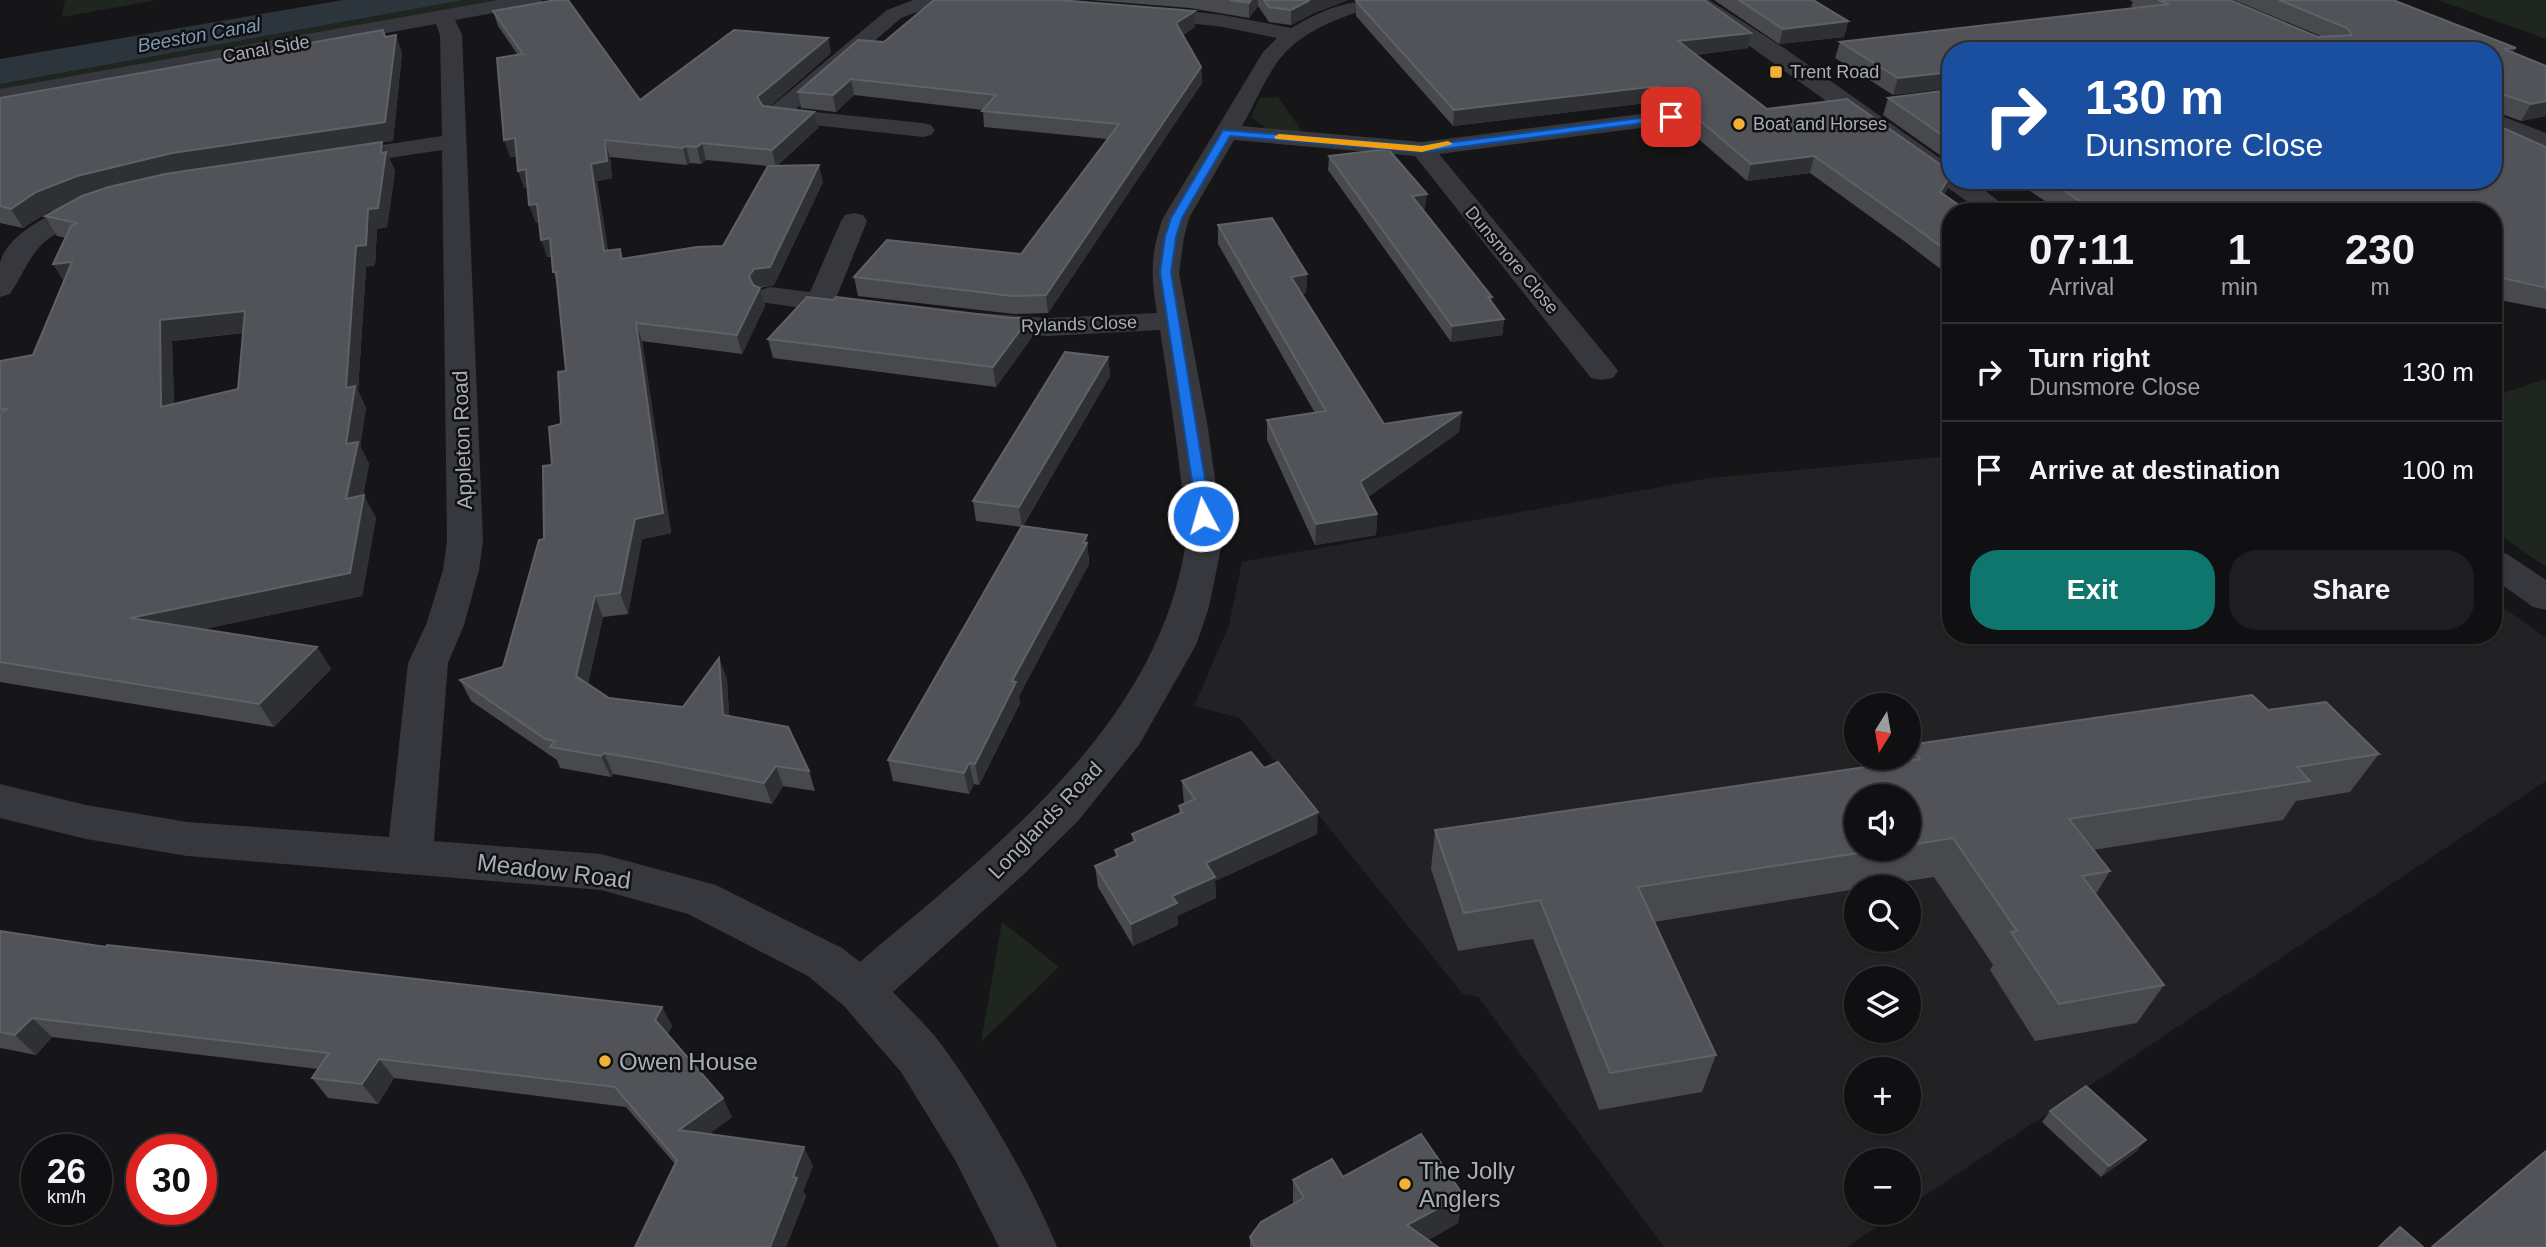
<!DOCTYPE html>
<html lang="en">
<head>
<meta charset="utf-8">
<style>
	:root { --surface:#101012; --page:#1e1e20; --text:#f1f3f6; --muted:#9c9d9f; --line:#303032; --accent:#0f766e }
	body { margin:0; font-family:Helvetica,sans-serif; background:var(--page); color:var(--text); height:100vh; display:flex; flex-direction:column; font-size:26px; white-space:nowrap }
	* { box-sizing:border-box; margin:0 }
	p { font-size:23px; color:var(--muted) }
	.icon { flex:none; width:38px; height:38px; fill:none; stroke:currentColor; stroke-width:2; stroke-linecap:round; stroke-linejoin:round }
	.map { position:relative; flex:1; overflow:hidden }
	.details { position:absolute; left:1942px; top:203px; width:560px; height:441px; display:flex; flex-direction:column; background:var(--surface); border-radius:28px; box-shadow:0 2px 5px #0004,0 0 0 2px var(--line) }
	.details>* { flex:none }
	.guide { position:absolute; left:1942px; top:42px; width:560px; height:147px; border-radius:28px; box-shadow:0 2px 5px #0004,0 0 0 2px var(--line); background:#1a4fa0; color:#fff; overflow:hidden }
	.needle { width:46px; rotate:191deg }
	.tools { position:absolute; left:1844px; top:693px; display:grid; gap:14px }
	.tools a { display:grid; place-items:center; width:77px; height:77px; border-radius:50%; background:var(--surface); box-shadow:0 2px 5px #0004,0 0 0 2px var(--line); font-size:35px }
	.speed { position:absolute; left:21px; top:1134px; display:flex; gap:14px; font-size:35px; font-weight:700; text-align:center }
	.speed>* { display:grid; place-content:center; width:91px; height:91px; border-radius:50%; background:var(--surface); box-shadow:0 2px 5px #0004,0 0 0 2px var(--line); line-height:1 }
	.speed small { font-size:18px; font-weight:400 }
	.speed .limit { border:10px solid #d22; background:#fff; color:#111 }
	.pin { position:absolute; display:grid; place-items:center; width:60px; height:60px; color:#fff; margin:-30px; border-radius:14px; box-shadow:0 4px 10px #0006 }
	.me { position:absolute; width:77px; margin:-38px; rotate:354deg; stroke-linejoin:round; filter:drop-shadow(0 0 5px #0008) }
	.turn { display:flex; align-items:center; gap:24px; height:147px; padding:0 28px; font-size:32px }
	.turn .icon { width:91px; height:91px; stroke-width:2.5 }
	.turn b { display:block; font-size:49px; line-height:60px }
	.eta { display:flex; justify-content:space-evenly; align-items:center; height:119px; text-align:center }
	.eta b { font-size:42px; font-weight:800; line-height:49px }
	.action { display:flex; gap:14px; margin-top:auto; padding:14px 28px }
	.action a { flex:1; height:80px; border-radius:28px; background:var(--accent); color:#fff; font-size:28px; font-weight:800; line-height:80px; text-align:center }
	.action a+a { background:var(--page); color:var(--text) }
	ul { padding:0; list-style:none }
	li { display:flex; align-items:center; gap:21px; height:98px; padding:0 28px; border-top:2px solid var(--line) }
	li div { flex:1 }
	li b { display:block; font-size:26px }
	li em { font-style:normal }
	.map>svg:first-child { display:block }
	.built { fill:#222225; fill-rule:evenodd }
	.green { fill:#1e261f }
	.water { fill:#2c353c }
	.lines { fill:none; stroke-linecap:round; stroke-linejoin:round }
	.minor { fill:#37383d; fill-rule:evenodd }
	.wall { fill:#47494d; fill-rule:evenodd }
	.shaded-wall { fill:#2f3033 }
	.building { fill:#525359; stroke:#5f6168; stroke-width:2; fill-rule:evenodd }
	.route { fill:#1a73e8; stroke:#114b97; stroke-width:2 }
	.slow { fill:#f59e0b }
	.poi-dot { fill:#f2b134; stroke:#111113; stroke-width:2.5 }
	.labels { text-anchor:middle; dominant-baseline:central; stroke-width:5; stroke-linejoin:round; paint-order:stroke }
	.far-street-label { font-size:18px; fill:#a8adb8; stroke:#111113 }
	.far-poi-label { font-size:18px; fill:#a8adb8; stroke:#111113; text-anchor:start }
	.far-water-label { font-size:19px; font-style:italic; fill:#7f9bb3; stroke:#111113 }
	.street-label { font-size:21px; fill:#a8adb8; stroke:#111113 }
	.near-street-label { font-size:24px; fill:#a8adb8; stroke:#111113 }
	.near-poi-label { font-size:24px; fill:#a8adb8; stroke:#111113; text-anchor:start }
</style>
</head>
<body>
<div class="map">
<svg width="2546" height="1247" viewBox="0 0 2546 1247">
	<rect width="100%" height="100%" fill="#161618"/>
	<!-- built -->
	<path class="built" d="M1951,456V635H2494V601L2546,638V781L1909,1206V1160H1857V1213H1898L1847,1247H1664L1478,997L1463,994L1240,718L1194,706L1229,625L1242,562L1710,478ZM1857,705H1909V758H1857ZM1857,796H1909V849H1857ZM1857,887H1909V940H1857ZM1857,978H1909V1031H1857ZM1857,1069H1909V1122H1857Z"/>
	<!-- green -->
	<g class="green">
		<polygon points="65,0 157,0 62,17"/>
		<polygon points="464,0 503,0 0,90 0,84"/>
		<polygon points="2438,0 2546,0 2546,39"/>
		<polygon points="1278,97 1302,131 1269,130 1251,117 1260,98"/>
		<polygon points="2546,379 2546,567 2494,531 2494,396"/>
		<polygon points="1002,922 1059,967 981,1042"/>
	</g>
	<!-- water -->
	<polygon class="water" points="343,0 464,0 0,84 0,59"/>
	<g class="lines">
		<!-- minor -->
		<g class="minor">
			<path d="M498,0H542L539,4L532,6L455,20L462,35L483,541L479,570L464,625L448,663L434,841L601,854L716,885L842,948L860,962C994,847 1159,727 1186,541C1189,524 1184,504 1182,488C1176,435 1168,383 1160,330L1048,336L978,331L968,328L963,322L968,316L978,313L1048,318L1157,313C1151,275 1150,255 1163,218L1263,52L1277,38L1223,27L1143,18L1136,16L1133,12L1136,8L1143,6L1223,15L1291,28C1326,8 1347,0 1387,0L1384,4C1350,14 1307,27 1283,55C1266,75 1255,104 1242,126L1422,142L1671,110L1679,112L1683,117L1679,122L1671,124L1439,154L1613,364L1618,371L1613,378L1602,380L1591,378L1415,156L1234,140L1189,218L1184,237L1179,273L1208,428L1223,538L1209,607L1196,645L1139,745L1078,821L1023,875L893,992C908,1008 924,1023 938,1040C981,1097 1030,1181 1057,1247H999L955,1160L901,1072L844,1006L808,976L688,914L601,890L187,856L86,839L0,818V784L86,805L187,822L389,837L408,663L426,625L443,570L447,541L442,150L336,166L327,164L324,159L327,154L336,152L442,136L440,35L436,24L0,103V89Z"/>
			<polygon points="913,0 954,0 951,4 928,8 901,18 795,110 923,123 931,125 935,130 931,135 923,137 767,120 763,115 767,110 887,10"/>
			<polygon points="1685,0 1709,0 1784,48 1951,166 1951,180 1972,180 2012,212 1982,212"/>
			<polygon points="2494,113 2546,133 2546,149 2494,128"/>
			<path d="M98,197L107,199L111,205C102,219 64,227 48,239C29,254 23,275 10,294L0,297C0,286 0,273 0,263C7,230 69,204 98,197Z"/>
			<polygon points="854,213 863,215 867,221 837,296 866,301 871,307 866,313 856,316 760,302 756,296 760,290 770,287 810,292 841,221 845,215"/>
			<polygon points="2494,550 2507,554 2546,580 2546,610 2533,607 2494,579"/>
		</g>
	</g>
	<!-- wall -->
	<g class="wall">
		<polygon points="1091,0 1348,0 1314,13 1291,25 1269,22 1258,6 1249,18 1190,8"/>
		<polygon points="1714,0 1813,0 1848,21 1844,37 1779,44"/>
		<polygon points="2129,0 2230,0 2318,37 2323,37 2234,0 2393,0 2513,53 2546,116 2521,121 2499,113 2494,122 2494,51 1951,51 1951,88 1893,95 1835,58 1840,42 2135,8 2131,6 2133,2"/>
		<polygon points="1356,1 1751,33 1748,48 1695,55 1767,109 1951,172 1951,177 1947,190 1944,194 1951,212 1951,277 1904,241 1810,173 1747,181 1681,124 1683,113 1680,109 1663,108 1655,102 1453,126 1356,16"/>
		<path d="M493,11L640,100L828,38L831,53L769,107L814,112L818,128L777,166L823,182L774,285L759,288L765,306L742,354L642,341L671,533L642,539L628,614L603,617L588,684L609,698L683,707L727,679L729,716L809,771L815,791L783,786L772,804L659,782L613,774L611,777L560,768L557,760L471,701L460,680L503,667L544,539L552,465L561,424L566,371L557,284L551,257H547L539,222L536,223L529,205L528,187L524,188L517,156L510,157L518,55L498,26ZM610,157L687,165L690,163L701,164L706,160L768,166L723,246L623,258L620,249L608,251L597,181L612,178Z"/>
		<polygon points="1195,11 1195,27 1183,35 1201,67 1202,83 1048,313 1014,314 858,296 854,277 1021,254 1107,139 984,127 983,110 854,95 836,112 801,108 798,92 884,42"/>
		<path d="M386,37L402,53L393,141L382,142L395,171L387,227L377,229L375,265L366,267L358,391L366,408L360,446L369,464L363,496L376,518L362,596L203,629L317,647L331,669L274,727L0,682V361L33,355L64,281L53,264L66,238L57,236L45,216L70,203L48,212L23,228L0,223V98ZM243,333L238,389L174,404L172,341Z"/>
		<polygon points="1951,90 1951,163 1883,115 1888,98"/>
		<polygon points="2546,147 2546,309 2494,299 2494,212 2061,212 2014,180 2494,180"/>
		<polygon points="1329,156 1425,209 1423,210 1492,297 1491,301 1504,319 1502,335 1451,342 1328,170"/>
		<polygon points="1218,225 1307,274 1306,293 1301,294 1384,424 1459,432 1368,497 1377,514 1376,535 1315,545 1267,440 1267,420 1315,413 1218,244"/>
		<polygon points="1011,318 1029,318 1032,337 996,387 773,358 768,339"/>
		<polygon points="1108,357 1110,376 1023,526 1089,556 1089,564 1019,696 1020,703 979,785 974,784 969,794 893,781 888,760 1021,527 976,521 973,501"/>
		<path d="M2268,710L2379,754L2350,792L2296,801L2283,820L2093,850L2110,871L2096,894L2164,985L2137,1023L2035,1041L1990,970L1993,965L1934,877L1868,887H1857V889L1654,922L1716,1055L1702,1092L1599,1110L1533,939L1458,951L1431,869L1435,830L1902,762L1903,758H1909V745ZM1909,796V849H1857Z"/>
		<polygon points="1264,768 1317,834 1215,881 1216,898 1177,916 1178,925 1133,946 1098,887 1095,866 1116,857 1115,850 1133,842 1132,834 1179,813 1179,806 1184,804 1182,781"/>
		<polygon points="0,931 106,947 662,1007 672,1026 667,1034 732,1117 709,1134 813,1166 803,1191 806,1196 786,1247 635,1247 675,1164 626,1107 394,1078 378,1104 328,1098 312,1078 318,1069 52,1037 36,1055 1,1048 0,1049"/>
		<polygon points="2050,1111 2137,1151 2101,1177 2042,1122"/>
		<polygon points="1343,1177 1463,1195 1458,1223 1428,1240 1438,1247 1250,1247 1250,1237 1293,1204 1293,1180"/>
	</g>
	<!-- shaded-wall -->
	<g class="shaded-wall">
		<polygon points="1251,0 1258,0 1258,6 1249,18 1249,3"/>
		<polygon points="1310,0 1348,0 1314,13 1291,25 1291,10"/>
		<polygon points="1195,11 1195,27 1177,38 1176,23"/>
		<polygon points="1848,21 1844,37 1779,44 1783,29"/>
		<polygon points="1751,33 1748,48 1675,57 1678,41"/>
		<polygon points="396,35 402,53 393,141 382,142 395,171 387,227 377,229 375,265 366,267 358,391 366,408 360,446 369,464 358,521 346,499 346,388 356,246 88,195 48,212 23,228 11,209 36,192"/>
		<polygon points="828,38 831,53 761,113 757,97"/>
		<polygon points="2516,48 2506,64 2504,49"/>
		<polygon points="1201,67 1202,83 1048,313 1046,295"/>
		<polygon points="1951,72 1951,88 1893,95 1898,78"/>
		<polygon points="851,79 854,95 836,112 833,95"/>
		<polygon points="1658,86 1655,102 1453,126 1454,110"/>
		<polygon points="2546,101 2546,116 2521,121 2531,104"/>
		<polygon points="2501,109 2494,122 2494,110"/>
		<polygon points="814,112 818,128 776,167 772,150"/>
		<polygon points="515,138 522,155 510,157 504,140"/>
		<polygon points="605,140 610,157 612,178 597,181 610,269 604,251 591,164"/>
		<polygon points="702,143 706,160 701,164 697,147"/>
		<polygon points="686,146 690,163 687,165 683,148"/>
		<polygon points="1814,156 1810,173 1747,181 1751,164"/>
		<polygon points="819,165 823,182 774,285 759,287 754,295 749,276"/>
		<polygon points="526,169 533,186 524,188 518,171"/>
		<polygon points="1951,175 1947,190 1934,209 1940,192"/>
		<polygon points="1427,194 1425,209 1411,212 1412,196"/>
		<polygon points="537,204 543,221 536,223 529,205"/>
		<polygon points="550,238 556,256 547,257 541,240"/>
		<polygon points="72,262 66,285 53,264"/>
		<polygon points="1307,274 1306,293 1290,296 1291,277"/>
		<polygon points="760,288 765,306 742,354 737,335"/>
		<polygon points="245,311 256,331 172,341 175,428 161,407 160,320"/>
		<polygon points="1029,318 1032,337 996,387 993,367"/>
		<polygon points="1504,319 1502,335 1451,342 1452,326"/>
		<polygon points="636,323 642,341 671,533 642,539 628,614 620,593"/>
		<polygon points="1108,357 1110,376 1022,527 1019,507"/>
		<polygon points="1462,412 1459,432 1359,503 1360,482"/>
		<polygon points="364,495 376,518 362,596 147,641 130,618"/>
		<polygon points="1377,514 1376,535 1315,545 1316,524"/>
		<polygon points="1087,535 1089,564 1019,696 1020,703 979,785 975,764 1012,681"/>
		<polygon points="595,596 603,617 585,696 576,676"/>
		<polygon points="317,647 331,669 274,727 259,704"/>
		<polygon points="719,658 727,679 730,736 723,715"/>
		<polygon points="604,753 613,774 611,777 601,756"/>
		<polygon points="969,763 974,784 969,794 964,773"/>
		<polygon points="776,766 783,786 772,804 764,783"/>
		<polygon points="1318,812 1317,834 1215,881 1216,898 1177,916 1178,925 1133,946 1131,924 1206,863"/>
		<polygon points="662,1007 672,1026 665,1040 655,1020"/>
		<polygon points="32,1018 52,1037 36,1055 15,1035"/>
		<polygon points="379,1059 394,1078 378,1104 362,1084"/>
		<polygon points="723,1098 732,1117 689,1149 679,1130"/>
		<polygon points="2146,1140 2137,1151 2101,1177 2109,1166"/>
		<polygon points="804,1147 813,1166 803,1191 806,1196 786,1247 770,1247 793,1177"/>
		<polygon points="1463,1195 1458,1223 1415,1247 1407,1225"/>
	</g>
	<!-- building -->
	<g class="building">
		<polygon points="556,0 568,0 640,100 734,30 828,38 757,97 763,106 814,112 772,150 702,143 697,147 686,146 683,148 605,140 607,161 591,164 604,251 620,249 621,259 697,247 723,246 768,166 819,165 770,267 754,269 749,276 753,285 760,288 737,335 636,323 663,513 635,519 620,593 595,596 576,676 609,698 683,707 719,658 723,715 788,727 809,771 776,766 764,783 651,761 604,753 601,756 550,747 555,741 545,739 460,680 503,667 539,540 544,539 543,466 552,465 549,427 561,424 558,372 566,371 556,272 553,272 550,238 541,240 537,204 529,205 526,169 518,171 515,138 504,140 497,58 523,54 493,11"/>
		<polygon points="934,0 1059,0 1195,11 1176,23 1201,67 1046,295 1012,296 854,277 887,240 1021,254 1119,124 982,111 996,95 851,79 833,95 798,92 858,40 884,42"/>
		<polygon points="1229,0 1251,0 1249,3"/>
		<polygon points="1264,0 1310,0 1291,10 1269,7"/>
		<polygon points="1358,0 1704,0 1751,33 1678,41 1767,109 1847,99 1951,172 1951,175 1940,192 1969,212 1951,212 1951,254 1909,223 1814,156 1751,164 1684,107 1689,101 1683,93 1666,92 1658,86 1454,110 1356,1"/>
		<polygon points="1739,0 1813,0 1848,21 1783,29"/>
		<polygon points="2158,0 2230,0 2318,37 2352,35 2347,28 2279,0 2393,0 2516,48 2504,49 2546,66 2546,101 2531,104 2502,94 2501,109 2494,110 2494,51 1951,51 1951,72 1898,78 1840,42 2169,4"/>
		<polygon points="383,30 385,37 396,35 385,122 172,153 77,176 36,192 11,209 0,206 0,98"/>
		<polygon points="1951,90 1951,141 1888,98"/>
		<polygon points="2494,124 2546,147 2546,288 2494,276 2494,212 2097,212 2048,180 2494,180"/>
		<path d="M382,142L381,153L386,152L378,208L368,209L366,245L356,246L346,388L355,386L346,444L358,442L346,499L364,495L350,573L130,618L317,647L259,704L0,662V414L9,408L0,410V361L33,355L72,262L53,264L71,226L77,223L45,216L82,196L109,187L165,174ZM245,311L238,389L161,407L160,320Z"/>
		<polygon points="1388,149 1427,194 1412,196 1492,297 1488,297 1504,319 1452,326 1329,156"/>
		<polygon points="1272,218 1307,274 1291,277 1384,424 1462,412 1360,482 1377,514 1316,524 1267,420 1326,411 1218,225"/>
		<polygon points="807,297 833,300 836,297 1011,318 1029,318 993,367 768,339"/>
		<polygon points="1065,352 1108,357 1019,507 973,501"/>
		<polygon points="1022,526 1087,535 1083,543 1087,543 1012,681 1016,682 975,764 969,763 964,773 888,760"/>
		<polygon points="2252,695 2268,710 2326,702 2379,754 2297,767 2310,781 2069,819 2110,871 2082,876 2164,985 2059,1004 2011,932 2017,931 1953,838 1909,845 1909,796 1857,796 1857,849 1884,849 1638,887 1716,1055 1610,1073 1540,900 1464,913 1435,830 1920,759 1909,745"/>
		<polygon points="1251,752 1264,768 1278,762 1318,812 1206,863 1215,877 1172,896 1177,903 1131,924 1095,866 1118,856 1115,850 1136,841 1132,834 1183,812 1179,806 1195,799 1182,781"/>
		<polygon points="0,931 106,947 107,945 259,961 662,1007 655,1020 723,1098 679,1130 804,1147 793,1177 797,1178 770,1247 635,1247 677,1160 615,1087 379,1059 362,1084 312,1078 329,1053 32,1018 15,1035 0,1032"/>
		<polygon points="2086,1086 2146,1140 2109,1166 2050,1111"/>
		<polygon points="1421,1134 1463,1195 1407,1225 1438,1247 1255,1247 1250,1237 1261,1222 1304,1198 1293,1180 1332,1159 1343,1177"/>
		<polygon points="2546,1151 2546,1247 2432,1247"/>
		<polygon points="2400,1227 2423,1247 2379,1247"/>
	</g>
	<!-- route -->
	<polygon class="route" points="1671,114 1676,117 1674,119 1422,152 1230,136 1182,218 1176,237 1171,272 1211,516 1209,520 1198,520 1160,272 1165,237 1171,218 1223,130 1422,146"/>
	<!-- slow -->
	<polygon class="slow" points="1279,134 1422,146 1448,141 1453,144 1422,152 1276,139 1274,137"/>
	<!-- markers -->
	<g class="poi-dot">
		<rect x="1769" y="65" width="14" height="14" rx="3.5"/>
		<circle cx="1739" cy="124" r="7"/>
		<circle cx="605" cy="1061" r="7"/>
		<circle cx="1405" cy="1184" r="7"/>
	</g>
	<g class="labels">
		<!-- far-street labels -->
		<g class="far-street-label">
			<text transform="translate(266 49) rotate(-10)">Canal Side</text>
			<text transform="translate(1512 260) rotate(50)">Dunsmore Close</text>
			<text transform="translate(1079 324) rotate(-2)">Rylands Close</text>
		</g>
		<!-- far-poi labels -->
		<g class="far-poi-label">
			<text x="1790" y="72">Trent Road</text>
			<text x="1753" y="124">Boat and Horses</text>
		</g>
		<!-- far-water labels -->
		<g class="far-water-label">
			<text transform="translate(199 35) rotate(-10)">Beeston Canal</text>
		</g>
		<!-- street labels -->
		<g class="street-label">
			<text transform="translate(462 440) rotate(-92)">Appleton Road</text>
			<text transform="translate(1045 820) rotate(-46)">Longlands Road</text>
		</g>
		<!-- near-street labels -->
		<g class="near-street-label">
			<text transform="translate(554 871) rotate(7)">Meadow Road</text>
		</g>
		<!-- near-poi labels -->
		<g class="near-poi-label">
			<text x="619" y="1061">Owen House</text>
			<text x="1419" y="1170">The Jolly<tspan x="1419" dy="28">Anglers</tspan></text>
		</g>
	</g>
</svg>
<div class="tools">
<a><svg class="needle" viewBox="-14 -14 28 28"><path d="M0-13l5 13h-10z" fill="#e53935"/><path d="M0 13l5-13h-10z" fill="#9c9d9f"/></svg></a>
<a><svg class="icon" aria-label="sound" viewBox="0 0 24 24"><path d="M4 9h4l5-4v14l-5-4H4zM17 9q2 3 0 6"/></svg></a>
<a><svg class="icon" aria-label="search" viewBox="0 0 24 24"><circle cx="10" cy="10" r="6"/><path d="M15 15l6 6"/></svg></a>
<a><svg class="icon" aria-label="layers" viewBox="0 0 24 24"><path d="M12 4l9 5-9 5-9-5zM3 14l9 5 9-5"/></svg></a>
<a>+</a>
<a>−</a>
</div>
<div class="speed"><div>26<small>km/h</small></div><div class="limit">30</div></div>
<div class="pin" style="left:1671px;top:117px;background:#d93025"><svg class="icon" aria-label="arrive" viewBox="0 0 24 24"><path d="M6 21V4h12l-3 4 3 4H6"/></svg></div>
<svg class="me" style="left:1203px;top:516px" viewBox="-20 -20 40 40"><circle r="17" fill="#1a73e8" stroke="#fff" stroke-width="3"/><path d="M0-11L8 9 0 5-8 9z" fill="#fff"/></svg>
<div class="guide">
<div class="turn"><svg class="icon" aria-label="right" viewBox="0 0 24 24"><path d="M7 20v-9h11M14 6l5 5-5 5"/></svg><div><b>130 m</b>Dunsmore Close</div></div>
</div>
<section class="details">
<div class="eta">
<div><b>07:11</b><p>Arrival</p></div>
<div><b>1</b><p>min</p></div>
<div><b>230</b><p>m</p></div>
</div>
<ul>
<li><svg class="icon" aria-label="right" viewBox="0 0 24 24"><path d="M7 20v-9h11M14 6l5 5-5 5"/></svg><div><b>Turn right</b><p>Dunsmore Close</p></div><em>130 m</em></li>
<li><svg class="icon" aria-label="arrive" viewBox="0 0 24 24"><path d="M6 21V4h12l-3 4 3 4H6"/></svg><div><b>Arrive at destination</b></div><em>100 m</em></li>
</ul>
<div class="action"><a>Exit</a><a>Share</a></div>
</section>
</div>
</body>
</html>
